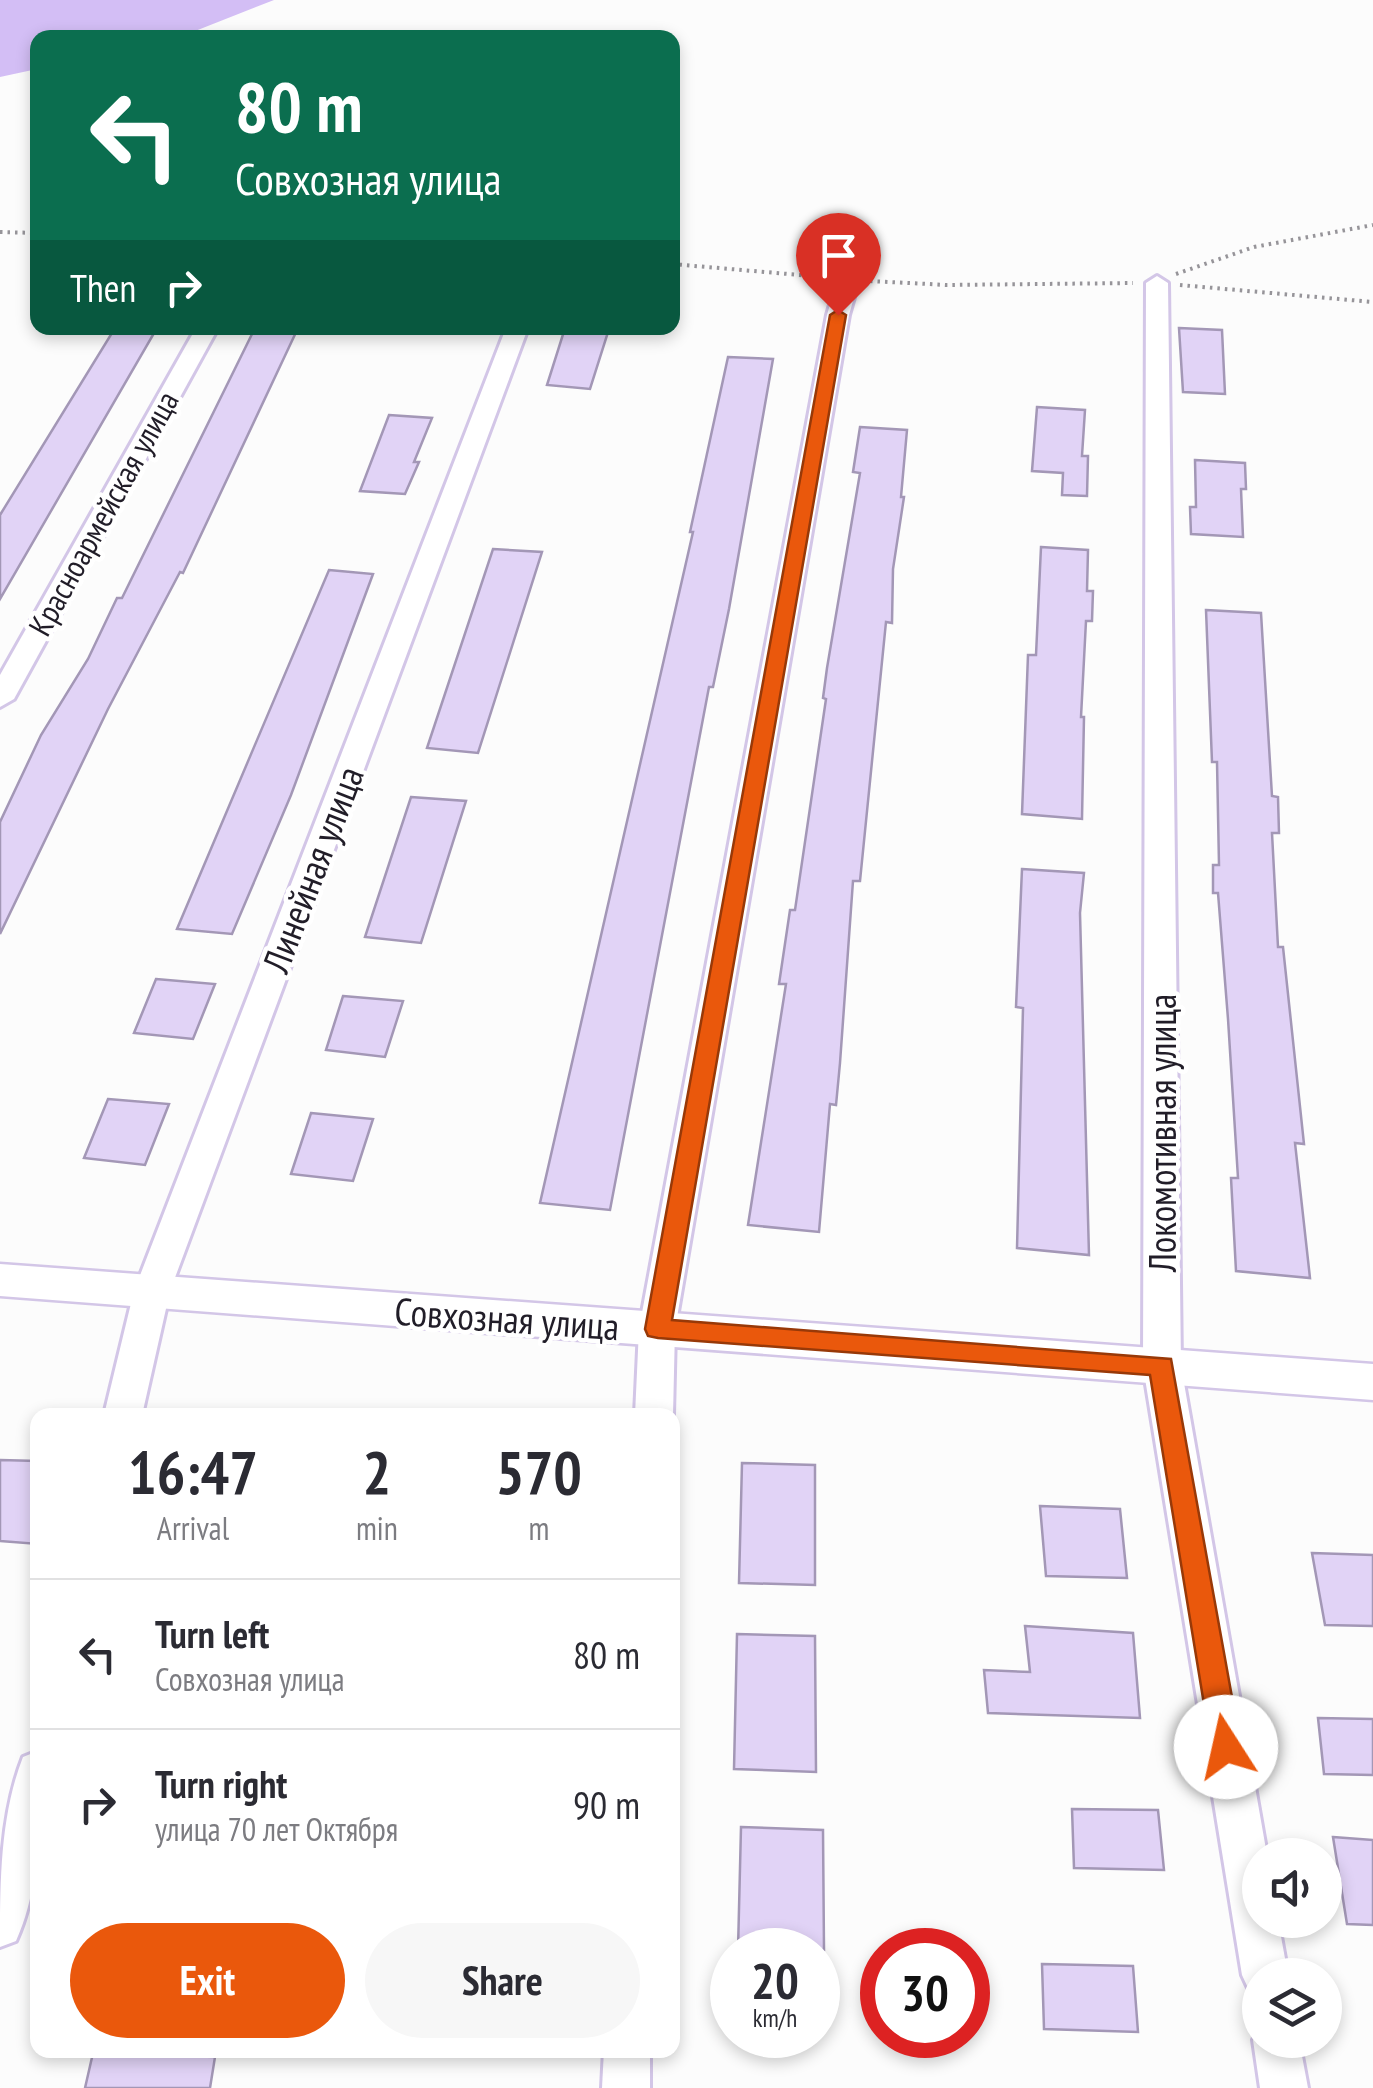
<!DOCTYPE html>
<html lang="en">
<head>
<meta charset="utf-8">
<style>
	:root { --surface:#fff; --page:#f7f7f7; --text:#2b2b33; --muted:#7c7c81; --line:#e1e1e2; --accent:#ea580c }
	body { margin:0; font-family:"PT Sans Narrow",sans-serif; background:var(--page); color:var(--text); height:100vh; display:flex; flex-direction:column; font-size:38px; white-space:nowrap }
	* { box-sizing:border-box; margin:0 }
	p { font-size:32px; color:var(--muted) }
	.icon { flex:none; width:55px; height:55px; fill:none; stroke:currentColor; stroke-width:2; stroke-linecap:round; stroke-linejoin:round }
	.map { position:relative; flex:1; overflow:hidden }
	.sheet { position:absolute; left:30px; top:1408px; width:650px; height:650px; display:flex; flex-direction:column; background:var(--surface); border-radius:20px; box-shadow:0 5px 15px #0003 }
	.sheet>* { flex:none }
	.top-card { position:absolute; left:30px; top:30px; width:650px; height:305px; border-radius:20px; box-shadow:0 5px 15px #0003; background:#0b6e4f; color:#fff; overflow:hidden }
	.controls { position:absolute; left:1242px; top:1838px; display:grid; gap:20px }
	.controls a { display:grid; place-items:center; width:100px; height:100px; border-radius:50%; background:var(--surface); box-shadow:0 5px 15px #0003; font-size:50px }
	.speed { position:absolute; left:710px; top:1928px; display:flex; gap:20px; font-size:50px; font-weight:700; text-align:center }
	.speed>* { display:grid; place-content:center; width:130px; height:130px; border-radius:50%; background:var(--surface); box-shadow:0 5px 15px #0003; line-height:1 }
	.speed small { font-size:25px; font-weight:400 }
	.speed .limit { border:15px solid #d22; background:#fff; color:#111 }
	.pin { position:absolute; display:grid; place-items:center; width:85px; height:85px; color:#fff; margin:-102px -42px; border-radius:50% 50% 50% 0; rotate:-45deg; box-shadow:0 0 10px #0007 }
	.pin .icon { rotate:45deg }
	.me { position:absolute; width:110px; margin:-55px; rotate:350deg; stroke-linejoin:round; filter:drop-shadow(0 0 8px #0008) }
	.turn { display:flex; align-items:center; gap:35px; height:210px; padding:0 40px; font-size:45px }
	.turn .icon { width:130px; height:130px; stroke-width:2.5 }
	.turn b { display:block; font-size:70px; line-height:85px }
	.then { display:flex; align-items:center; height:95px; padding:0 40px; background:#0003; gap:20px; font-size:38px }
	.eta { display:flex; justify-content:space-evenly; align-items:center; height:170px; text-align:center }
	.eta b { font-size:60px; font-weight:700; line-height:70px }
	.button { display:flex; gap:20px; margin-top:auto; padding:20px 40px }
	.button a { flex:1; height:115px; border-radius:60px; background:var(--accent); color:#fff; font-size:40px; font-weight:700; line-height:115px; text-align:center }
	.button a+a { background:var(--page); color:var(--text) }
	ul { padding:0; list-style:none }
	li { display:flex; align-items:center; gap:30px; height:150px; padding:0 40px; border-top:2px solid var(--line) }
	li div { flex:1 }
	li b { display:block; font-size:38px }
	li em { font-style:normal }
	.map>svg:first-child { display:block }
	.green { fill:#d3bef5 }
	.building { fill:#e1d3f6; stroke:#a397b6; stroke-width:2.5 }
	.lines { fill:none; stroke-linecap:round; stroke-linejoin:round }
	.minor-casing { stroke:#d3c6e7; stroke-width:6 }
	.tertiary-casing { stroke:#d3c6e7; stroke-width:5 }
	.path { stroke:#969499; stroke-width:4; stroke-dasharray:2.5 5; stroke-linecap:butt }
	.minor { fill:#fff; fill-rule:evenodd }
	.tertiary { fill:#fff; fill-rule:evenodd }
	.route { fill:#ea580c; stroke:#983908; stroke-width:2.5 }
	.labels { text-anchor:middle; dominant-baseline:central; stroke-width:9; stroke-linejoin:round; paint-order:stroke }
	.far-street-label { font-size:32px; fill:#211d28; stroke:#fff }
	.street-label { font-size:38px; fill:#211d28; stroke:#fff }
</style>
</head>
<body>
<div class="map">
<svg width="1373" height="2088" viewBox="0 0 1373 2088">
	<rect width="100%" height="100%" fill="#fcfcfc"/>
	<!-- green -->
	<polygon class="green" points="0,0 274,0 180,37 38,38 37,69 0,77"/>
	<!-- building -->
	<g class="building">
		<polygon points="115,328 157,328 0,599 0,515"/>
		<polygon points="255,328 298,328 183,573 180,572 108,709 0,934 0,822 41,735 88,659 117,598 122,598"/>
		<polygon points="565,328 609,329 590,389 547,385"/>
		<polygon points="1179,328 1222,330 1225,394 1183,392"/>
		<polygon points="728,357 773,359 729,609 713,687 709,687 610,1210 540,1203 693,532 690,532"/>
		<polygon points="1037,407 1085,410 1082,456 1088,456 1087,496 1062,495 1063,473 1032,471"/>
		<polygon points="389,415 432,418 414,462 419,462 405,494 360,491"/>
		<polygon points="860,427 907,430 901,497 904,497 893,569 892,623 886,622 860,881 853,881 840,1063 836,1105 830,1104 819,1232 748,1225 786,984 779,984 790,910 795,910 826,699 823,698 827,668 860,473 853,472"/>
		<polygon points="1195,460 1245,463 1246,489 1241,489 1243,537 1191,534 1190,507 1196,507"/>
		<polygon points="1041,547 1088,550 1087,591 1093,591 1092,621 1086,621 1081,717 1084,717 1082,819 1022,814 1028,655 1036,655"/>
		<polygon points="493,549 542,552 478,753 427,748"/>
		<polygon points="329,570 373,574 291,795 232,934 177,929"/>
		<polygon points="1206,610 1261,613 1272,796 1278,797 1279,833 1272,833 1278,947 1283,947 1304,1144 1295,1143 1310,1278 1236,1271 1231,1178 1238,1178 1228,1019 1218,893 1213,893 1213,865 1219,865 1217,762 1212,762"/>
		<polygon points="411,797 466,801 421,943 365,937"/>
		<polygon points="1022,869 1084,873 1080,913 1089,1255 1017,1248 1023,1008 1016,1007"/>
		<polygon points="156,979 215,984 193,1039 134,1033"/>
		<polygon points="343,996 403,1001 385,1057 326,1050"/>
		<polygon points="108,1099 169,1104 145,1165 84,1158"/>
		<polygon points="311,1113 373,1119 353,1181 291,1174"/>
		<polygon points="0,1460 38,1461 38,1544 0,1541"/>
		<polygon points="742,1463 815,1465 815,1585 739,1583"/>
		<polygon points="1040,1506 1120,1509 1127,1578 1046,1576"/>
		<polygon points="1312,1553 1373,1555 1373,1626 1325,1625"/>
		<polygon points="1025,1626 1133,1633 1140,1718 988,1713 984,1670 1030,1672"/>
		<polygon points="737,1634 815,1636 816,1772 734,1769"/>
		<polygon points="1318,1718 1373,1719 1373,1775 1324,1774"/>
		<polygon points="1072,1809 1158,1810 1164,1870 1074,1868"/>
		<polygon points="741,1827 823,1830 824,1950 738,1950"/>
		<polygon points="1333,1837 1373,1840 1373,1925 1347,1924"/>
		<polygon points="1042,1964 1133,1966 1138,2032 1044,2029"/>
		<polygon points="93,2053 215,2057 210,2088 85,2088"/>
	</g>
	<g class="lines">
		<!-- minor casing -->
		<g class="minor-casing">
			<g id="minor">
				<polygon points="848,273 859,280 849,315 675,1329 673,1415 635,1415 639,1329 827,315 837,280"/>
				<polygon points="1157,276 1168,283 1181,1366 1267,1855 1260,1855 1260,1920 1278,1920 1288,1975 1260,1975 1260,1994 1249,1990 1242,1975 1143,1366 1146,283"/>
				<polygon points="196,328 218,328 14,699 0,707 0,675"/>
				<polygon points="506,328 528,328 170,1291 142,1415 104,1415 134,1291"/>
				<path d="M38,1751C38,1815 43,1881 16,1941L0,1947C0,1882 0,1816 23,1757Z"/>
				<polygon points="1260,2024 1260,2040 1299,2040 1308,2088 1260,2088 1253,2040"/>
				<polygon points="604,2050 650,2050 650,2088 602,2088"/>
			</g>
		</g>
		<!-- tertiary casing -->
		<g class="tertiary-casing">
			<polygon id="tertiary" points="0,1264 1373,1364 1373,1400 0,1296"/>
		</g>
		<!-- path -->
		<g class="path">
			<polyline points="0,232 38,233"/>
			<polyline points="672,264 823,277"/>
			<polyline points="1176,274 1254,247 1373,225"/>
			<polyline points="870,281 947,285 1133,283"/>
			<polyline points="1180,285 1373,302"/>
		</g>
		<!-- minor -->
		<use href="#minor" class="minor"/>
		<!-- tertiary -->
		<use href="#tertiary" class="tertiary"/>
	</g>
	<!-- route -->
	<polygon class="route" points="838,310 846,315 672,1320 1171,1359 1241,1747 1237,1756 1226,1760 1216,1756 1211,1747 1150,1375 658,1338 648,1336 645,1329 830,315"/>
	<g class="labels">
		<!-- far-street labels -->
		<g class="far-street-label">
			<text transform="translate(103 513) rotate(-61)">Красноармейская улица</text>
		</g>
		<!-- street labels -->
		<g class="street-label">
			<text transform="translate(312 869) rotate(-69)">Линейная улица</text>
			<text transform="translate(1161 1133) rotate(-90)">Локомотивная улица</text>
			<text transform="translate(507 1318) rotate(4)">Совхозная улица</text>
		</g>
	</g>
</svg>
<div class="controls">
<a><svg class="icon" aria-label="sound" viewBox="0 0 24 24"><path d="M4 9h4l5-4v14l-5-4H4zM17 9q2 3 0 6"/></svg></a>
<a><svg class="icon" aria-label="layers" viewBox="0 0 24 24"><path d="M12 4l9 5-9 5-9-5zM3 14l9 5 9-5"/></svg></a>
</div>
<div class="speed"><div>20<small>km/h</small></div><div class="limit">30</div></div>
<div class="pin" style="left:838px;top:315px;background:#d93025"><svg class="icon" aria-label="arrive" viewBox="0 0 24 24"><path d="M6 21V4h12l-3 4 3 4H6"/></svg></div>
<svg class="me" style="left:1226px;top:1747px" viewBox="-20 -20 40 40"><circle r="19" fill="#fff"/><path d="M0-13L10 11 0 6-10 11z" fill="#ea580c"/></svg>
<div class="top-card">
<div class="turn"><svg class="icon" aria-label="left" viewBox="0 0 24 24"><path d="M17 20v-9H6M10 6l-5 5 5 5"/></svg><div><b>80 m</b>Совхозная улица</div></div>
<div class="then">Then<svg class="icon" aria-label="right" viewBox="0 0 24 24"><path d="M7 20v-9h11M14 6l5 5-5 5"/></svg></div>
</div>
<section class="sheet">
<div class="eta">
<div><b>16:47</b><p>Arrival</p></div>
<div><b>2</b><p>min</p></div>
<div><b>570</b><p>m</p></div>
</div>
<ul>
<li><svg class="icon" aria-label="left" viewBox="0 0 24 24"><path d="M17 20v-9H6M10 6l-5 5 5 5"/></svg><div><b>Turn left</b><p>Совхозная улица</p></div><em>80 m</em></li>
<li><svg class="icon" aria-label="right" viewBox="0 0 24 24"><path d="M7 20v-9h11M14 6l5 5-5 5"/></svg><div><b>Turn right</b><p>улица 70 лет Октября</p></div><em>90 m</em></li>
</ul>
<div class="button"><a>Exit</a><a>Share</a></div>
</section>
</div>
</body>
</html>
